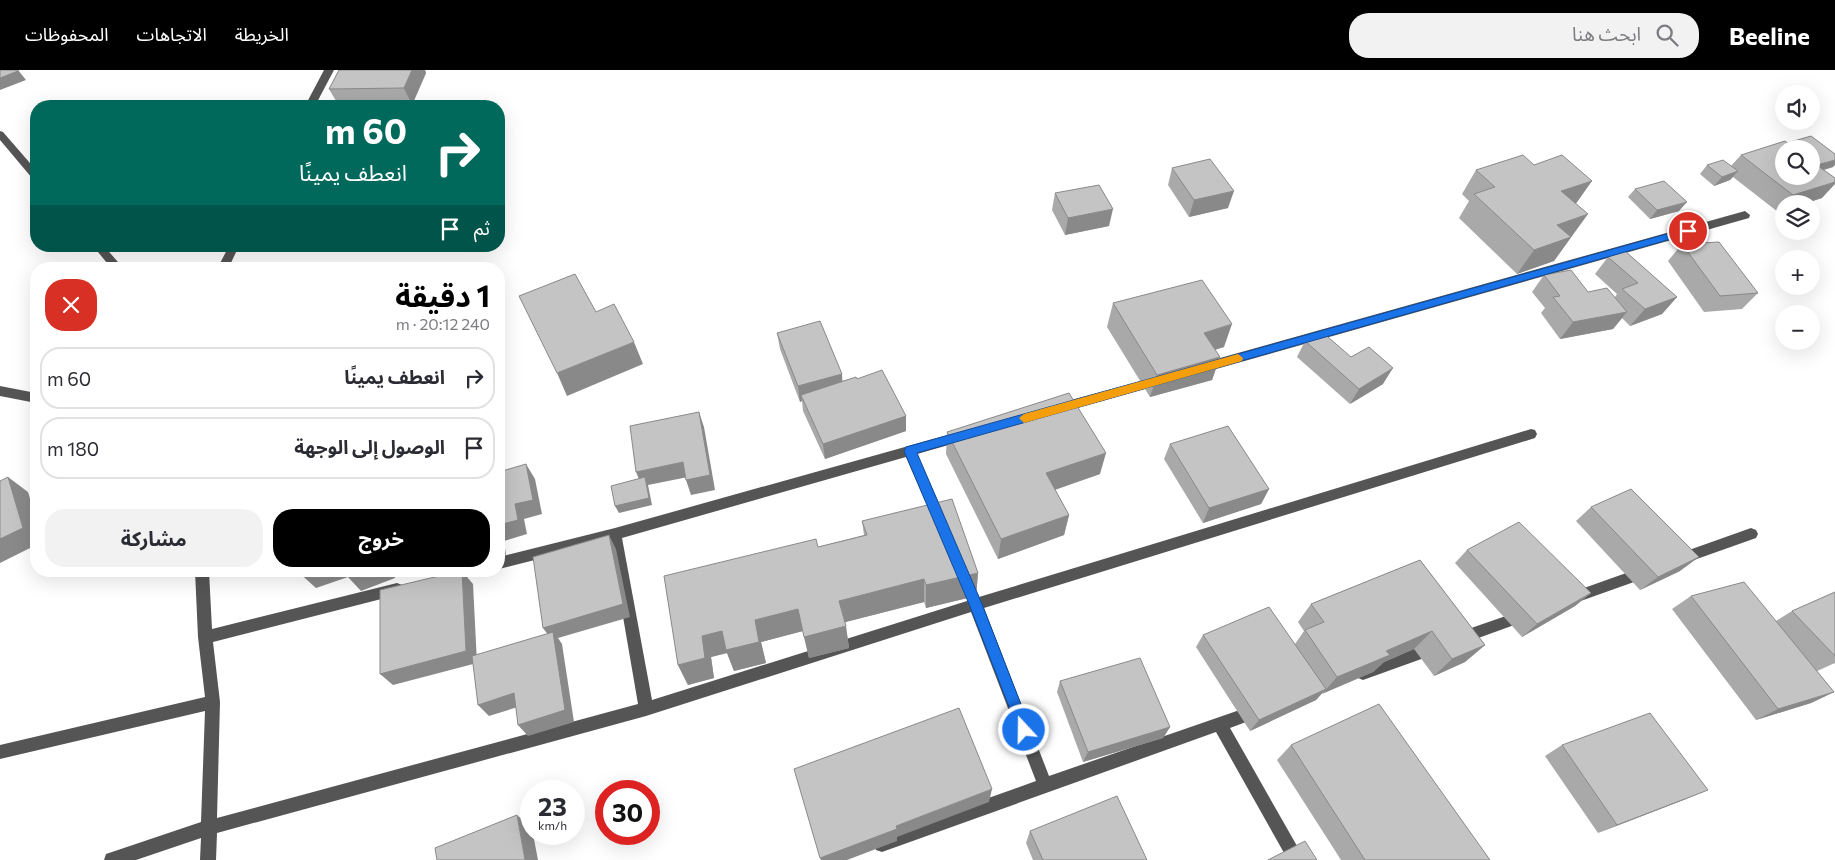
<!DOCTYPE html>
<html lang="ar">
<head>
<meta charset="utf-8">
<style>
	:root { --surface:#fff; --page:#f2f2f3; --text:#2b2b33; --muted:#7c7c81; --line:#e1e1e2; --accent:#000 }
	body { margin:0; font-family:Commissioner,"Noto Sans Arabic",sans-serif; background:var(--page); color:var(--text); direction:rtl; height:100vh; display:flex; flex-direction:column; font-size:19px; white-space:nowrap }
	* { box-sizing:border-box; margin:0 }
	p { font-size:16px; color:var(--muted) }
	.icon { flex:none; width:28px; height:28px; fill:none; stroke:currentColor; stroke-width:2; stroke-linecap:round; stroke-linejoin:round }
	.map { position:relative; flex:1; overflow:hidden; direction:ltr }
	.details { position:absolute; left:30px; top:192px; width:475px; height:315px; display:flex; flex-direction:column; background:var(--surface); border-radius:20px; box-shadow:0 5px 20px #0002; direction:rtl }
	.details>* { flex:none }
	.banner { position:absolute; left:30px; top:30px; width:475px; height:152px; border-radius:20px; box-shadow:0 5px 20px #0002; direction:rtl; background:#00695c; color:#fff; overflow:hidden }
	.controls { position:absolute; left:1775px; top:15px; display:grid; gap:10px }
	.controls a { display:grid; place-items:center; width:45px; height:45px; border-radius:50%; background:var(--surface); box-shadow:0 5px 20px #0002; font-size:25px }
	.speed { position:absolute; left:520px; top:710px; display:flex; gap:10px; font-size:25px; font-weight:700; text-align:center }
	.speed>* { display:grid; place-content:center; width:65px; height:65px; border-radius:50%; background:var(--surface); box-shadow:0 5px 20px #0002; line-height:1 }
	.speed small { font-size:12px; font-weight:400 }
	.speed .limit { border:8px solid #d22; background:#fff; color:#111 }
	.pin { position:absolute; display:grid; place-items:center; width:42px; height:42px; color:#fff; margin:-21px; border:2px solid #fff; border-radius:50%; box-shadow:0 1px 5px #0007 }
	.me { position:absolute; width:55px; margin:-28px; rotate:339deg; stroke-linejoin:round; filter:drop-shadow(0 0 4px #0008) }
	.turn { display:flex; align-items:center; gap:18px; height:105px; padding:0 15px; font-size:22px }
	.turn .icon { width:65px; height:65px; stroke-width:2.5 }
	.turn b { display:block; font-size:35px; line-height:42px }
	.then { display:flex; align-items:center; height:48px; padding:0 15px; background:#0003; gap:10px; font-size:19px }
	.round { display:grid; place-items:center; flex:none; width:52px; height:52px; border-radius:20px; background:var(--page) }
	.overview { display:flex; align-items:center; justify-content:space-between; height:85px; padding:0 15px }
	h1 { font-size:30px; font-weight:700; line-height:38px; color:var(--accent) }
	.primary-button { display:flex; gap:10px; margin-top:auto; padding:10px 15px }
	.primary-button a { flex:1; height:58px; border-radius:20px; background:var(--accent); color:#fff; font-size:20px; font-weight:700; line-height:58px; text-align:center }
	.primary-button a+a { background:var(--page); color:var(--text) }
	ul { padding:0; list-style:none }
	li { display:flex; align-items:center; gap:15px; height:62px; margin:0 10px 8px; padding:0 5px; border:2px solid var(--line); border-radius:20px }
	li div { flex:1 }
	li b { display:block; font-size:19px }
	li em { font-style:normal }
	header { display:flex; align-items:center; gap:30px; box-sizing:border-box; height:70px; padding:0 25px; background:var(--accent); color:#fff }
	header strong { font-size:24px }
	nav { display:flex; gap:28px; margin-inline-start:auto; font-size:18px }
	.search { width:350px; height:45px; background:var(--page); display:flex; align-items:center; gap:12px; box-sizing:border-box; padding:0 18px; border-radius:20px; color:var(--muted); font-size:19px }
	.map>svg:first-child { display:block }
	.lines { fill:none; stroke-linecap:round; stroke-linejoin:round }
	.minor { fill:#555; fill-rule:evenodd }
	.wall { fill:#a9a9a9 }
	.shaded-wall { fill:#898989 }
	.building { fill:#c4c4c4; stroke:#898989 }
	.route { fill:#1a73e8; stroke:#114b97 }
	.slow { fill:#f59e0b }
</style>
</head>
<body>
<header>
<strong>Beeline</strong>
<div class="search"><svg class="icon" aria-label="search" viewBox="0 0 24 24"><circle cx="10" cy="10" r="6"/><path d="M15 15l6 6"/></svg>ابحث هنا</div>
<nav><a>الخريطة</a><a>الاتجاهات</a><a>المحفوظات</a></nav>
</header>
<div class="map">
<svg width="1835" height="790" viewBox="0 0 1835 790">
	<rect width="100%" height="100%" fill="#fff"/>
	<g class="lines">
		<!-- minor -->
		<g class="minor">
			<polygon points="324,0 334,0 315,36 305,36"/>
			<polygon points="0,61 3,62 36,100 36,109 32,108 0,70"/>
			<polygon points="1745,141 1750,145 1749,148 1202,303 1196,298 1202,293"/>
			<polygon points="93,176 104,176 124,199 112,199"/>
			<polygon points="229,176 239,176 228,199 217,199"/>
			<polygon points="1159,306 1163,308 1165,311 1163,314 1060,343 1056,341 1054,338 1056,335 1060,333"/>
			<polygon points="0,316 36,323 36,333 0,326"/>
			<polygon points="1531,359 1535,360 1537,364 1535,368 984,538 1049,706 1257,634 1262,636 1264,641 1262,646 1230,658 1305,790 1288,790 1216,662 882,782 876,780 874,774 876,768 1036,711 971,542 646,646 217,763 216,790 200,790 201,768 136,790 104,790 106,784 112,782 201,752 205,641 0,689 0,675 205,627 198,567 195,501 209,501 212,559 397,513 402,515 404,519 402,523 397,525 213,572 220,632 217,748 638,634 610,471 499,499 499,487 615,458 962,361 966,362 968,366 966,370 917,384 945,447 944,451 939,453 934,451 906,387 622,468 652,630 967,531 968,524 973,522 978,524 979,527"/>
			<polygon points="1751,458 1756,460 1758,464 1756,468 1680,495 1675,493 1673,489 1675,485"/>
			<polygon points="1643,497 1648,499 1650,503 1648,507 1575,533 1570,531 1568,527 1570,523"/>
			<polygon points="445,501 475,501 473,505 448,512 443,510 441,506"/>
			<polygon points="1523,540 1528,542 1530,546 1528,550 1459,575 1454,574 1452,569 1454,564"/>
			<polygon points="1433,571 1438,573 1440,578 1438,583 1363,610 1358,608 1356,603 1358,598"/>
		</g>
	</g>
	<!-- wall -->
	<g class="wall">
		<polygon points="339,0 425,0 426,3 412,35 339,36 329,19"/>
		<polygon points="1787,73 1833,97 1824,100 1822,128 1803,134 1784,134 1784,140 1778,142 1733,107 1730,110 1714,116 1700,104 1707,95 1731,96 1741,85"/>
		<polygon points="1172,98 1228,138 1189,147 1168,115"/>
		<polygon points="1476,100 1576,134 1571,167 1554,191 1517,204 1459,148 1469,131 1462,124"/>
		<polygon points="1635,119 1679,141 1650,149 1628,127"/>
		<polygon points="1055,123 1109,156 1065,165 1052,140"/>
		<polygon points="1682,174 1758,223 1742,239 1704,242 1668,191"/>
		<polygon points="1608,187 1677,227 1662,244 1630,256 1622,248 1613,259 1560,269 1541,243 1545,238 1532,222 1544,205 1588,222 1615,227 1617,224 1595,204"/>
		<polygon points="1113,233 1224,277 1215,280 1220,287 1212,310 1150,327 1107,257"/>
		<polygon points="777,263 842,304 842,311 857,309 906,346 906,361 825,389 803,341 802,331 800,332 780,279"/>
		<polygon points="1305,271 1351,287 1383,314 1350,334 1297,287"/>
		<polygon points="947,362 1100,404 1055,420 1069,445 1064,465 998,489 946,384"/>
		<polygon points="1170,374 1269,419 1261,434 1203,453 1164,389"/>
		<polygon points="1591,437 1680,501 1640,520 1576,451"/>
		<polygon points="862,451 978,503 976,526 926,538 924,532 845,552 849,578 809,588 803,561 761,572 766,593 734,601 727,583 711,587 714,608 688,615 678,595 818,477 864,465"/>
		<polygon points="1467,480 1591,523 1575,536 1522,567 1455,493"/>
		<polygon points="1420,490 1485,575 1465,592 1434,606 1414,579 1384,592 1373,602 1322,623 1316,630 1250,661 1196,577 1203,565 1295,574 1304,561 1298,552 1311,534"/>
		<polygon points="1835,522 1835,594 1834,593 1817,601 1834,622 1811,633 1756,650 1672,539 1691,526 1776,551 1792,541"/>
		<polygon points="1060,611 1170,657 1163,668 1083,692 1057,622"/>
		<polygon points="1291,675 1490,790 1341,790 1277,690"/>
		<polygon points="1562,675 1686,729 1598,763 1545,686"/>
		<polygon points="1030,761 1147,790 1033,790 1026,773"/>
	</g>
	<!-- shaded-wall -->
	<g class="shaded-wall">
		<polygon points="18,0 26,10 0,20 0,8"/>
		<polygon points="412,0 425,0 426,3 412,35 404,18"/>
		<polygon points="1835,90 1835,95 1833,97 1811,103 1816,95"/>
		<polygon points="1738,101 1730,110 1714,116 1722,107"/>
		<polygon points="1592,111 1575,135 1561,121"/>
		<polygon points="1835,112 1835,114 1822,128 1803,134 1785,134 1793,125"/>
		<polygon points="1234,121 1228,138 1189,147 1194,130"/>
		<polygon points="1687,132 1679,141 1650,149 1657,140"/>
		<polygon points="1784,135 1784,140 1778,142"/>
		<polygon points="1113,139 1109,156 1065,165 1068,148"/>
		<polygon points="1588,144 1554,191 1517,204 1534,180 1557,155"/>
		<polygon points="1677,227 1662,244 1630,256 1645,239"/>
		<polygon points="1627,242 1613,259 1560,269 1573,252"/>
		<polygon points="1232,254 1224,277 1196,285 1204,263"/>
		<polygon points="634,272 643,294 567,326 557,303"/>
		<polygon points="1220,287 1212,310 1150,327 1157,305"/>
		<polygon points="1393,298 1383,314 1350,334 1359,319"/>
		<polygon points="842,304 843,320 801,325 802,331 800,332 798,316"/>
		<polygon points="699,342 704,357 715,420 691,425 686,410"/>
		<polygon points="906,346 906,361 825,389 823,374"/>
		<polygon points="1106,383 1100,404 1042,424 1046,403"/>
		<polygon points="683,392 688,407 648,415 652,435 619,443 615,436 642,416 636,402"/>
		<polygon points="526,394 535,409 542,444 524,449 527,464 504,471 506,485 499,488 499,455 515,434"/>
		<polygon points="8,407 28,422 36,448 36,475 0,493 0,469"/>
		<polygon points="1269,419 1261,434 1203,453 1209,438"/>
		<polygon points="1069,445 1064,465 998,489 1001,469"/>
		<polygon points="609,465 616,479 630,547 558,568 562,574 574,652 528,666 518,655 552,570 543,558"/>
		<polygon points="1699,487 1680,501 1640,520 1658,507"/>
		<polygon points="297,501 394,501 395,508 361,521 348,507 316,518"/>
		<polygon points="462,501 473,514 477,593 393,615 380,604"/>
		<polygon points="978,503 976,526 926,538 926,515"/>
		<polygon points="924,509 924,532 842,553 839,531"/>
		<polygon points="1591,523 1575,536 1522,567 1537,554"/>
		<polygon points="798,539 803,561 761,572 766,593 734,601 727,583 711,587 714,608 688,615 678,595 702,566 755,550"/>
		<polygon points="846,556 849,578 809,588 804,567"/>
		<polygon points="1432,561 1414,579 1384,592 1373,602 1322,624 1337,607 1386,581"/>
		<polygon points="1485,575 1465,592 1434,606 1452,589"/>
		<polygon points="1835,592 1834,593 1816,602"/>
		<polygon points="1326,619 1316,630 1250,661 1259,650"/>
		<polygon points="1834,622 1811,633 1756,650 1778,639"/>
		<polygon points="514,623 524,635 489,646 478,635"/>
		<polygon points="1170,657 1163,668 1083,692 1088,682"/>
		<polygon points="992,719 989,732 897,767 897,771 847,790 821,790 820,788 896,756"/>
		<polygon points="1708,720 1686,729 1598,763 1617,755"/>
		<polygon points="517,745 531,757 531,764 533,764 538,790 525,790"/>
	</g>
	<!-- building -->
	<g class="building">
		<polygon points="0,0 18,0 18,1 0,8"/>
		<polygon points="339,0 412,0 404,18 329,19"/>
		<polygon points="1811,66 1835,84 1835,90 1817,95 1811,91 1811,79 1795,79 1787,73"/>
		<polygon points="1785,71 1795,79 1784,79 1784,106 1811,106 1811,91 1835,108 1835,112 1793,125 1741,85"/>
		<polygon points="1523,85 1534,95 1562,85 1592,111 1561,121 1588,144 1557,155 1571,167 1534,180 1474,124 1495,117 1476,100"/>
		<polygon points="1210,89 1234,121 1194,130 1172,98"/>
		<polygon points="1723,90 1738,101 1722,107 1707,95"/>
		<polygon points="1664,111 1687,132 1657,140 1635,119"/>
		<polygon points="1099,115 1113,139 1068,148 1055,123"/>
		<polygon points="1719,172 1758,223 1720,226 1682,174"/>
		<polygon points="1625,181 1677,227 1645,239 1622,219 1638,213 1608,187"/>
		<polygon points="1571,200 1588,222 1607,218 1627,242 1573,252 1553,227 1560,226 1544,205"/>
		<polygon points="575,204 596,242 614,234 634,272 557,303 519,226"/>
		<polygon points="1202,210 1232,254 1204,263 1220,287 1157,305 1113,233"/>
		<polygon points="820,251 842,304 798,316 777,263"/>
		<polygon points="1321,261 1351,287 1369,277 1393,298 1359,319 1305,271"/>
		<polygon points="882,300 906,346 823,374 801,325 856,307 857,309"/>
		<polygon points="1069,323 1106,383 1046,403 1069,445 1001,469 947,362"/>
		<polygon points="699,342 710,405 686,410 683,392 636,402 630,356"/>
		<polygon points="1228,356 1269,419 1209,438 1170,374"/>
		<polygon points="526,394 533,430 515,434 518,450 499,455 499,402"/>
		<polygon points="8,407 23,458 0,469 0,411"/>
		<polygon points="645,407 649,428 615,436 611,416"/>
		<polygon points="1631,419 1699,487 1658,507 1591,437"/>
		<polygon points="952,429 978,503 926,515 924,509 839,531 846,556 804,567 798,539 755,550 759,572 726,580 722,561 702,566 705,588 678,595 664,506 816,469 818,477 867,465 862,451"/>
		<polygon points="1519,452 1591,523 1537,554 1467,480"/>
		<polygon points="609,465 623,534 543,558 533,487"/>
		<polygon points="1420,490 1485,575 1452,589 1432,561 1386,581 1390,585 1337,607 1305,560 1324,552 1311,534"/>
		<polygon points="460,501 462,501 466,581 380,604 380,520"/>
		<polygon points="1744,512 1834,622 1778,639 1691,526"/>
		<polygon points="1835,522 1835,586 1792,541"/>
		<polygon points="1269,537 1326,619 1259,650 1203,565"/>
		<polygon points="553,562 565,640 518,655 514,623 478,635 472,586"/>
		<polygon points="1140,588 1170,657 1088,682 1060,611"/>
		<polygon points="1379,634 1490,790 1365,790 1291,675"/>
		<polygon points="959,638 992,719 896,756 897,759 820,788 794,699"/>
		<polygon points="1650,643 1708,720 1617,755 1562,675"/>
		<polygon points="1117,726 1147,790 1043,790 1030,761"/>
		<polygon points="517,745 525,790 437,790 435,778"/>
		<polygon points="1305,771 1317,790 1268,790"/>
	</g>
	<!-- route -->
	<polygon class="route" points="1688,158 1692,159 1692,163 917,383 982,534 1031,660 1029,665 1024,667 1020,665 969,534 904,381 906,377"/>
	<!-- slow -->
	<polygon class="slow" points="1238,284 1243,288 1242,291 1024,353 1019,348 1024,344"/>
</svg>
<div class="controls">
<a><svg class="icon" aria-label="sound" viewBox="0 0 24 24"><path d="M4 9h4l5-4v14l-5-4H4zM17 9q2 3 0 6"/></svg></a>
<a><svg class="icon" aria-label="search" viewBox="0 0 24 24"><circle cx="10" cy="10" r="6"/><path d="M15 15l6 6"/></svg></a>
<a><svg class="icon" aria-label="layers" viewBox="0 0 24 24"><path d="M12 4l9 5-9 5-9-5zM3 14l9 5 9-5"/></svg></a>
<a>+</a>
<a>−</a>
</div>
<div class="speed"><div>23<small>km/h</small></div><div class="limit">30</div></div>
<div class="pin" style="left:1688px;top:161px;background:#d93025"><svg class="icon" aria-label="arrive" viewBox="0 0 24 24"><path d="M6 21V4h12l-3 4 3 4H6"/></svg></div>
<svg class="me" style="left:1024px;top:660px" viewBox="-20 -20 40 40"><circle r="17" fill="#1a73e8" stroke="#fff" stroke-width="3"/><path d="M0-11L8 9 0 5-8 9z" fill="#fff"/></svg>
<div class="banner">
<div class="turn"><svg class="icon" aria-label="right" viewBox="0 0 24 24"><path d="M7 20v-9h11M14 6l5 5-5 5"/></svg><div><b>60 m</b>انعطف يمينًا</div></div>
<div class="then">ثم<svg class="icon" aria-label="arrive" viewBox="0 0 24 24"><path d="M6 21V4h12l-3 4 3 4H6"/></svg></div>
</div>
<section class="details">
<div class="overview"><div><h1>1 دقيقة</h1><p>240 m · 20:12</p></div><a class="round" style="background:#d93025;color:#fff"><svg class="icon" aria-label="close" viewBox="0 0 24 24"><path d="M6 6l12 12M18 6L6 18"/></svg></a></div>
<ul>
<li><svg class="icon" aria-label="right" viewBox="0 0 24 24"><path d="M7 20v-9h11M14 6l5 5-5 5"/></svg><div><b>انعطف يمينًا</b></div><em>60 m</em></li>
<li><svg class="icon" aria-label="arrive" viewBox="0 0 24 24"><path d="M6 21V4h12l-3 4 3 4H6"/></svg><div><b>الوصول إلى الوجهة</b></div><em>180 m</em></li>
</ul>
<div class="primary-button"><a>خروج</a><a>مشاركة</a></div>
</section>
</div>
</body>
</html>
